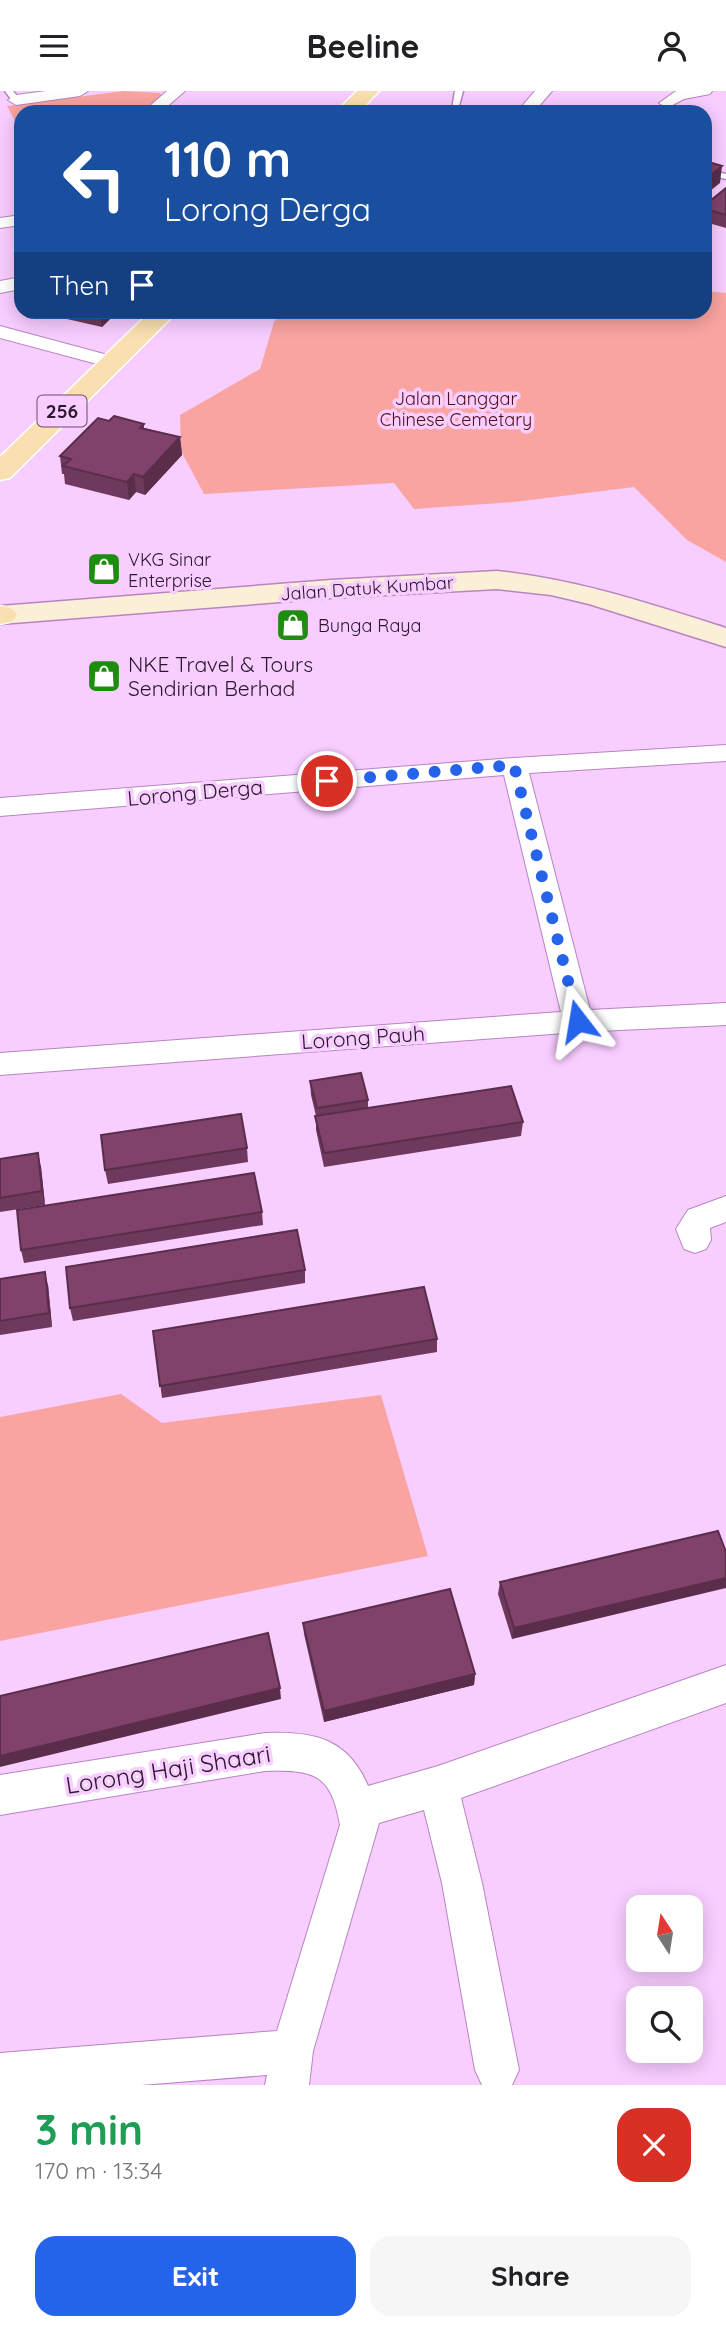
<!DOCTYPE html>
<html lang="en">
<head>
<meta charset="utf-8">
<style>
	:root { --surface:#fff; --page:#f6f6f6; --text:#202124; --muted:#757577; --accent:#2563eb }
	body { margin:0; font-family:Quicksand,sans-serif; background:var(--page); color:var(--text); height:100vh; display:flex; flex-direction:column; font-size:26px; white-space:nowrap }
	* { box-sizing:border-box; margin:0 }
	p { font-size:23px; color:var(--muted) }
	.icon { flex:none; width:38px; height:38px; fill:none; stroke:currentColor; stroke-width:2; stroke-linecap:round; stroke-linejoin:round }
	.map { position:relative; height:1994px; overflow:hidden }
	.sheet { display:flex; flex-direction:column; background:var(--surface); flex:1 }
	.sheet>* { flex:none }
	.hud { position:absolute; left:14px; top:14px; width:698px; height:214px; border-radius:21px; box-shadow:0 4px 18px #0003; background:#1a4fa0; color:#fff; overflow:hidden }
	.needle { width:46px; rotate:348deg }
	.fabs { position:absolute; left:626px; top:1804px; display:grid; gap:14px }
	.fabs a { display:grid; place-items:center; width:77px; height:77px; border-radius:14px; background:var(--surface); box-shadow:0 4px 18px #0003; font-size:35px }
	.pin { position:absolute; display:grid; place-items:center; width:60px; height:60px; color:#fff; margin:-30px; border:4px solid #fff; border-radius:50%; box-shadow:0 2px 7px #0007 }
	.me { position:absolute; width:77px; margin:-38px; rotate:346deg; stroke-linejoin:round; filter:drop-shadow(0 0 5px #0008) }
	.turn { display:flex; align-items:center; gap:24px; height:147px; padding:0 35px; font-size:32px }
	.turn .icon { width:91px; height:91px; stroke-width:2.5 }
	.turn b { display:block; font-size:49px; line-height:60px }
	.then { display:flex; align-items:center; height:66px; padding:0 35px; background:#0003; gap:14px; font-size:26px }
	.round { display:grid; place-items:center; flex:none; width:74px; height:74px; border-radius:21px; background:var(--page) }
	.head { display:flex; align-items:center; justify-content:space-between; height:119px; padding:0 35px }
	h1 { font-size:42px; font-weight:700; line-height:52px; color:#1e9e55 }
	.button { display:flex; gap:14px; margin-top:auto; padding:14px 35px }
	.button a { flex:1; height:80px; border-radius:21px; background:var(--accent); color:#fff; font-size:28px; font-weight:700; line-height:80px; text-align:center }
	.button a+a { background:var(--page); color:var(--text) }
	header { display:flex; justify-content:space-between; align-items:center; height:91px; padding:0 35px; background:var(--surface); font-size:32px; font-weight:700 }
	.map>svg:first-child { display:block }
	.green { fill:#f9a4a1 }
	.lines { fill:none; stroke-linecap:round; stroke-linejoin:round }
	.lane-casing { stroke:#b785c0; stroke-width:3 }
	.street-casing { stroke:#b785c0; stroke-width:2 }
	.secondary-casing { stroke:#b785c0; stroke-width:3 }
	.primary-casing { stroke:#fff; stroke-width:3 }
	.lane { fill:#fff; fill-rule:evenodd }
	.street { fill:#fff; fill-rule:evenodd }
	.secondary { fill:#fcefd8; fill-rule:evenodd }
	.primary { fill:#fae0b0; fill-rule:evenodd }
	.wall { fill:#6e395c }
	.shaded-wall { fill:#5a2e4b }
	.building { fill:#80426b; stroke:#5a2e4b; stroke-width:2 }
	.route { stroke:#2563eb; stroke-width:12; stroke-dasharray:0 21.6 }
	.labels { text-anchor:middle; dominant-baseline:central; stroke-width:7; stroke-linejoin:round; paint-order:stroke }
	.far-park-label { font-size:18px; fill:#530e14; stroke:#f8cdff }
	.far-poi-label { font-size:18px; fill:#2a162d; stroke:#f8cdff; text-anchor:start }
	.far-street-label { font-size:18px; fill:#2a162d; stroke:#f8cdff }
	.shield { fill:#f8cdff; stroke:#684d6c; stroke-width:2 }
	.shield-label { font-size:19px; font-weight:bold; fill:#2a162d }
	.poi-label { font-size:21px; fill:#2a162d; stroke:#f8cdff; text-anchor:start }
	.street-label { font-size:21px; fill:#2a162d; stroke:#f8cdff }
	.near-street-label { font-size:24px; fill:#2a162d; stroke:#f8cdff }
</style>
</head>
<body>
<header><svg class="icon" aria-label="menu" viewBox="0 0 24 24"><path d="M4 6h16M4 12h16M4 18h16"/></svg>Beeline<svg class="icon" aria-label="person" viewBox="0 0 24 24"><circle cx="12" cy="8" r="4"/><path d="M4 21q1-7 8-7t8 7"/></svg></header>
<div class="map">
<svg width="726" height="1994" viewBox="0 0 726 1994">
	<rect width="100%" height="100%" fill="#f8cdff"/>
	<!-- green -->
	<g class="green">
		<polygon points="124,0 160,2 164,7 146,21 21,21 21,41 7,15"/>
		<polygon points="705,200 726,202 726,471 687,449 634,396 514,411 414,418 394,392 204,403 181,360 180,324 260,278 274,231 283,221 705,220"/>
		<polygon points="121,1303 162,1332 381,1304 428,1465 0,1550 0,1326"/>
	</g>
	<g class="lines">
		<!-- lane casing -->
		<g class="lane-casing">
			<g id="lane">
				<polygon points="5,0 13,0 20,9 19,11 13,11"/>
				<polygon points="455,0 463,0 459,15 470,21 460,21 452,18"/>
				<polygon points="705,78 726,83 726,88 705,83"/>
			</g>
		</g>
		<!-- street casing -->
		<g class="street-casing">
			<g id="street">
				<polygon points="46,0 88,0 80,5 16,14 8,9 16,4"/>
				<polygon points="167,0 185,0 161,21 143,21"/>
				<polygon points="535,0 552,0 534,21 517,21"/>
				<polygon points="712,0 710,3 684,8 667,17 659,12 676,0"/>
				<polygon points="371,15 384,18 386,21 363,20"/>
				<polygon points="21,124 21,134 0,137 0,127"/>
				<polygon points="21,186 21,198 0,202 0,190"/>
				<polygon points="0,235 119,267 122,271 119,275 112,277 0,247"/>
				<polygon points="726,654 726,670 529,682 590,919 726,912 726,934 578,941 0,984 0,962 561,921 504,684 0,725 0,707 514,667"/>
				<polygon points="726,1105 726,1131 710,1137 711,1149 706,1158 695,1162 684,1158 676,1138 688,1119"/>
				<path d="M726,1574V1612L461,1707L482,1792L519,1979L512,1994H482L475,1979L442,1792L424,1719L379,1732L313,1960L309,1994H265L267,1984L141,1994H0V1962L277,1940L340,1734C331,1681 312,1679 265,1680L0,1724V1684L265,1642C313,1640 348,1647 368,1695L438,1675Z"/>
			</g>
		</g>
		<!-- secondary casing -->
		<g class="secondary-casing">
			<path id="secondary" d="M497,480C580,489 647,512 726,537V556L589,513L551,504L497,498L331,507L0,533V515L331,489Z"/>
		</g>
		<!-- primary casing -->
		<g class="primary-casing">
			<g id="primary">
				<polygon points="357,0 379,0 359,21 336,21"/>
				<polygon points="151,220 178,220 10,387 0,389 0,366"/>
				<polygon points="0,515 13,518 17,524 13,530 0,533"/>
			</g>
		</g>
		<!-- lane -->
		<use href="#lane" class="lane"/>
		<!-- street -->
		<use href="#street" class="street"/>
		<!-- secondary -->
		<use href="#secondary" class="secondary"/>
		<!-- primary -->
		<use href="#primary" class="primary"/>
	</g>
	<!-- wall -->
	<g class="wall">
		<polygon points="726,97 726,137 705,131 705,114"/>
		<polygon points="58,220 118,220 102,236 58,226"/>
		<polygon points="109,330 144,333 144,337 180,346 182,364 145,404 136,401 129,409 65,393 64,383 62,383 60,365"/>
		<polygon points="310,990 368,1009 368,1017 523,1031 521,1045 324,1076 316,1039 316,1025 311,1004"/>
		<polygon points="247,1057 248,1071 108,1093 105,1079"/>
		<polygon points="0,1068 41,1076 45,1114 0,1121"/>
		<polygon points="262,1121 263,1134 24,1172 21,1159"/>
		<polygon points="305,1179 305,1192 73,1230 70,1217"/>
		<polygon points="0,1188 48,1194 52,1236 0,1244"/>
		<polygon points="153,1240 437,1248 437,1261 162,1307"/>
		<polygon points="718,1440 512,1548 498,1503 500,1491"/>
		<polygon points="303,1532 475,1583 474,1594 324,1631 304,1543"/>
	</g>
	<!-- shaded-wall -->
	<g class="shaded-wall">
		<polygon points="722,75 720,92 705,104 705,89"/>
		<polygon points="107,220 118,220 102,236 101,226"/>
		<polygon points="180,346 182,364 145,404 143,386"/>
		<polygon points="134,383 136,401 129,409 127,391"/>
		<polygon points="38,1062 41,1076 45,1114 42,1100"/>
		<polygon points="45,1181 48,1194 52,1236 49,1222"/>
		<polygon points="726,1487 726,1497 512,1548 514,1537"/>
		<polygon points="475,1583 474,1594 324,1631 324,1620"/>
		<polygon points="280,1597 281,1608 0,1676 0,1665"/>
	</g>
	<!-- building -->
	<g class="building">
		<polygon points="705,70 722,75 705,89"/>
		<polygon points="726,97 726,124 705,118 705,114"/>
		<polygon points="76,220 107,220 101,226"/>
		<polygon points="114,325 144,333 140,337 180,346 143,386 134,383 127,391 63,375 71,368 60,365 98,327 109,330"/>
		<polygon points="361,982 368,1009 317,1017 310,990"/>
		<polygon points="511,995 523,1031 324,1062 315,1025"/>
		<polygon points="241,1023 247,1057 105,1079 101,1044"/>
		<polygon points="38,1062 42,1100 0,1107 0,1068"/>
		<polygon points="254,1082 262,1121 21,1159 17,1119"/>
		<polygon points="297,1139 305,1179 70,1217 66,1176"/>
		<polygon points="45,1181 49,1222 0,1230 0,1188"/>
		<polygon points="424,1196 437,1248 160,1295 153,1240"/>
		<polygon points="718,1440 726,1461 726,1487 514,1537 500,1491"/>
		<polygon points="450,1498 475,1583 324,1620 303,1532"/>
		<polygon points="268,1542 280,1597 0,1665 0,1605"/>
	</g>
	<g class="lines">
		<!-- route -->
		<polyline class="route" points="327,690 514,674 578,930"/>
	</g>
	<!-- icons -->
	<defs>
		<g id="shop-square" transform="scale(1.75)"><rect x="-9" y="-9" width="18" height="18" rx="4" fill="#1e8c0f" stroke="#f8cdff"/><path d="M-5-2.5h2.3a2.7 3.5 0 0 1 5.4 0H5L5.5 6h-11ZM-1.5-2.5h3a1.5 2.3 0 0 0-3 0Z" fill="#fff"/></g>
	</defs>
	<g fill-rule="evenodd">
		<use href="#shop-square" x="104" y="478"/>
		<use href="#shop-square" x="293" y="534"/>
		<use href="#shop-square" x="104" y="585"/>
	</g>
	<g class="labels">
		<!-- far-park labels -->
		<g class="far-park-label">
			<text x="456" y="307">Jalan Langgar<tspan x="456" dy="21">Chinese Cemetary</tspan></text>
		</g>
		<!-- far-poi labels -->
		<g class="far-poi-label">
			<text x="128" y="468">VKG Sinar<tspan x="128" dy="21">Enterprise</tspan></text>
			<text x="318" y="534">Bunga Raya</text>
		</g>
		<!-- far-street labels -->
		<g class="far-street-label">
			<text transform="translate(367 497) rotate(-4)">Jalan Datuk Kumbar</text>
		</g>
		<!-- shield labels -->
		<rect class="shield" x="37.5" y="304.5" width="49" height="31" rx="5"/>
		<g class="shield-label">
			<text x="62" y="320">256</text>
		</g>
		<!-- poi labels -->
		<g class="poi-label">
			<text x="128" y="573">NKE Travel &amp; Tours<tspan x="128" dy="24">Sendirian Berhad</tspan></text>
		</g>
		<!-- street labels -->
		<g class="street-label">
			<text transform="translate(195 701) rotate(-5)">Lorong Derga</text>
			<text transform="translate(363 946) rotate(-4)">Lorong Pauh</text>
		</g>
		<!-- near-street labels -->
		<g class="near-street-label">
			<text transform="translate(168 1678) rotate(-9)">Lorong Haji Shaari</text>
		</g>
	</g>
</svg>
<div class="fabs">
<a><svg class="needle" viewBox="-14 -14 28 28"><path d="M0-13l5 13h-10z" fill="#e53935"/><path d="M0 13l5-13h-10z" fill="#757577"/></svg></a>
<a><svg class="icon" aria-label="search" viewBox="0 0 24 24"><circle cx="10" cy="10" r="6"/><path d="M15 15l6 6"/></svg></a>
</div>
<div class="pin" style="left:327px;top:690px;background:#d93025"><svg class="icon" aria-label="arrive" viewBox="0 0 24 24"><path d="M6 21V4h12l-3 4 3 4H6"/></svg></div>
<svg class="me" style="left:578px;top:930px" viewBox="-20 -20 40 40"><path d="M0-17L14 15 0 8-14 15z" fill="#2563eb" stroke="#fff" stroke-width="4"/></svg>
<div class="hud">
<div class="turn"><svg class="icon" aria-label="left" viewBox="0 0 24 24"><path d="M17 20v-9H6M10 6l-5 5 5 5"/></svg><div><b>110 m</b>Lorong Derga</div></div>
<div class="then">Then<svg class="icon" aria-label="arrive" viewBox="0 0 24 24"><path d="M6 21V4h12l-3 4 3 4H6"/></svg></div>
</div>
</div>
<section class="sheet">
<div class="head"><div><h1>3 min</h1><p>170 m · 13:34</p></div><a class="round" style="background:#d93025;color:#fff"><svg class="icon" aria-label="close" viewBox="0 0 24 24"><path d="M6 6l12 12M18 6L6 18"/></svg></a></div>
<div class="button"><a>Exit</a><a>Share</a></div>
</section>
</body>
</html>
